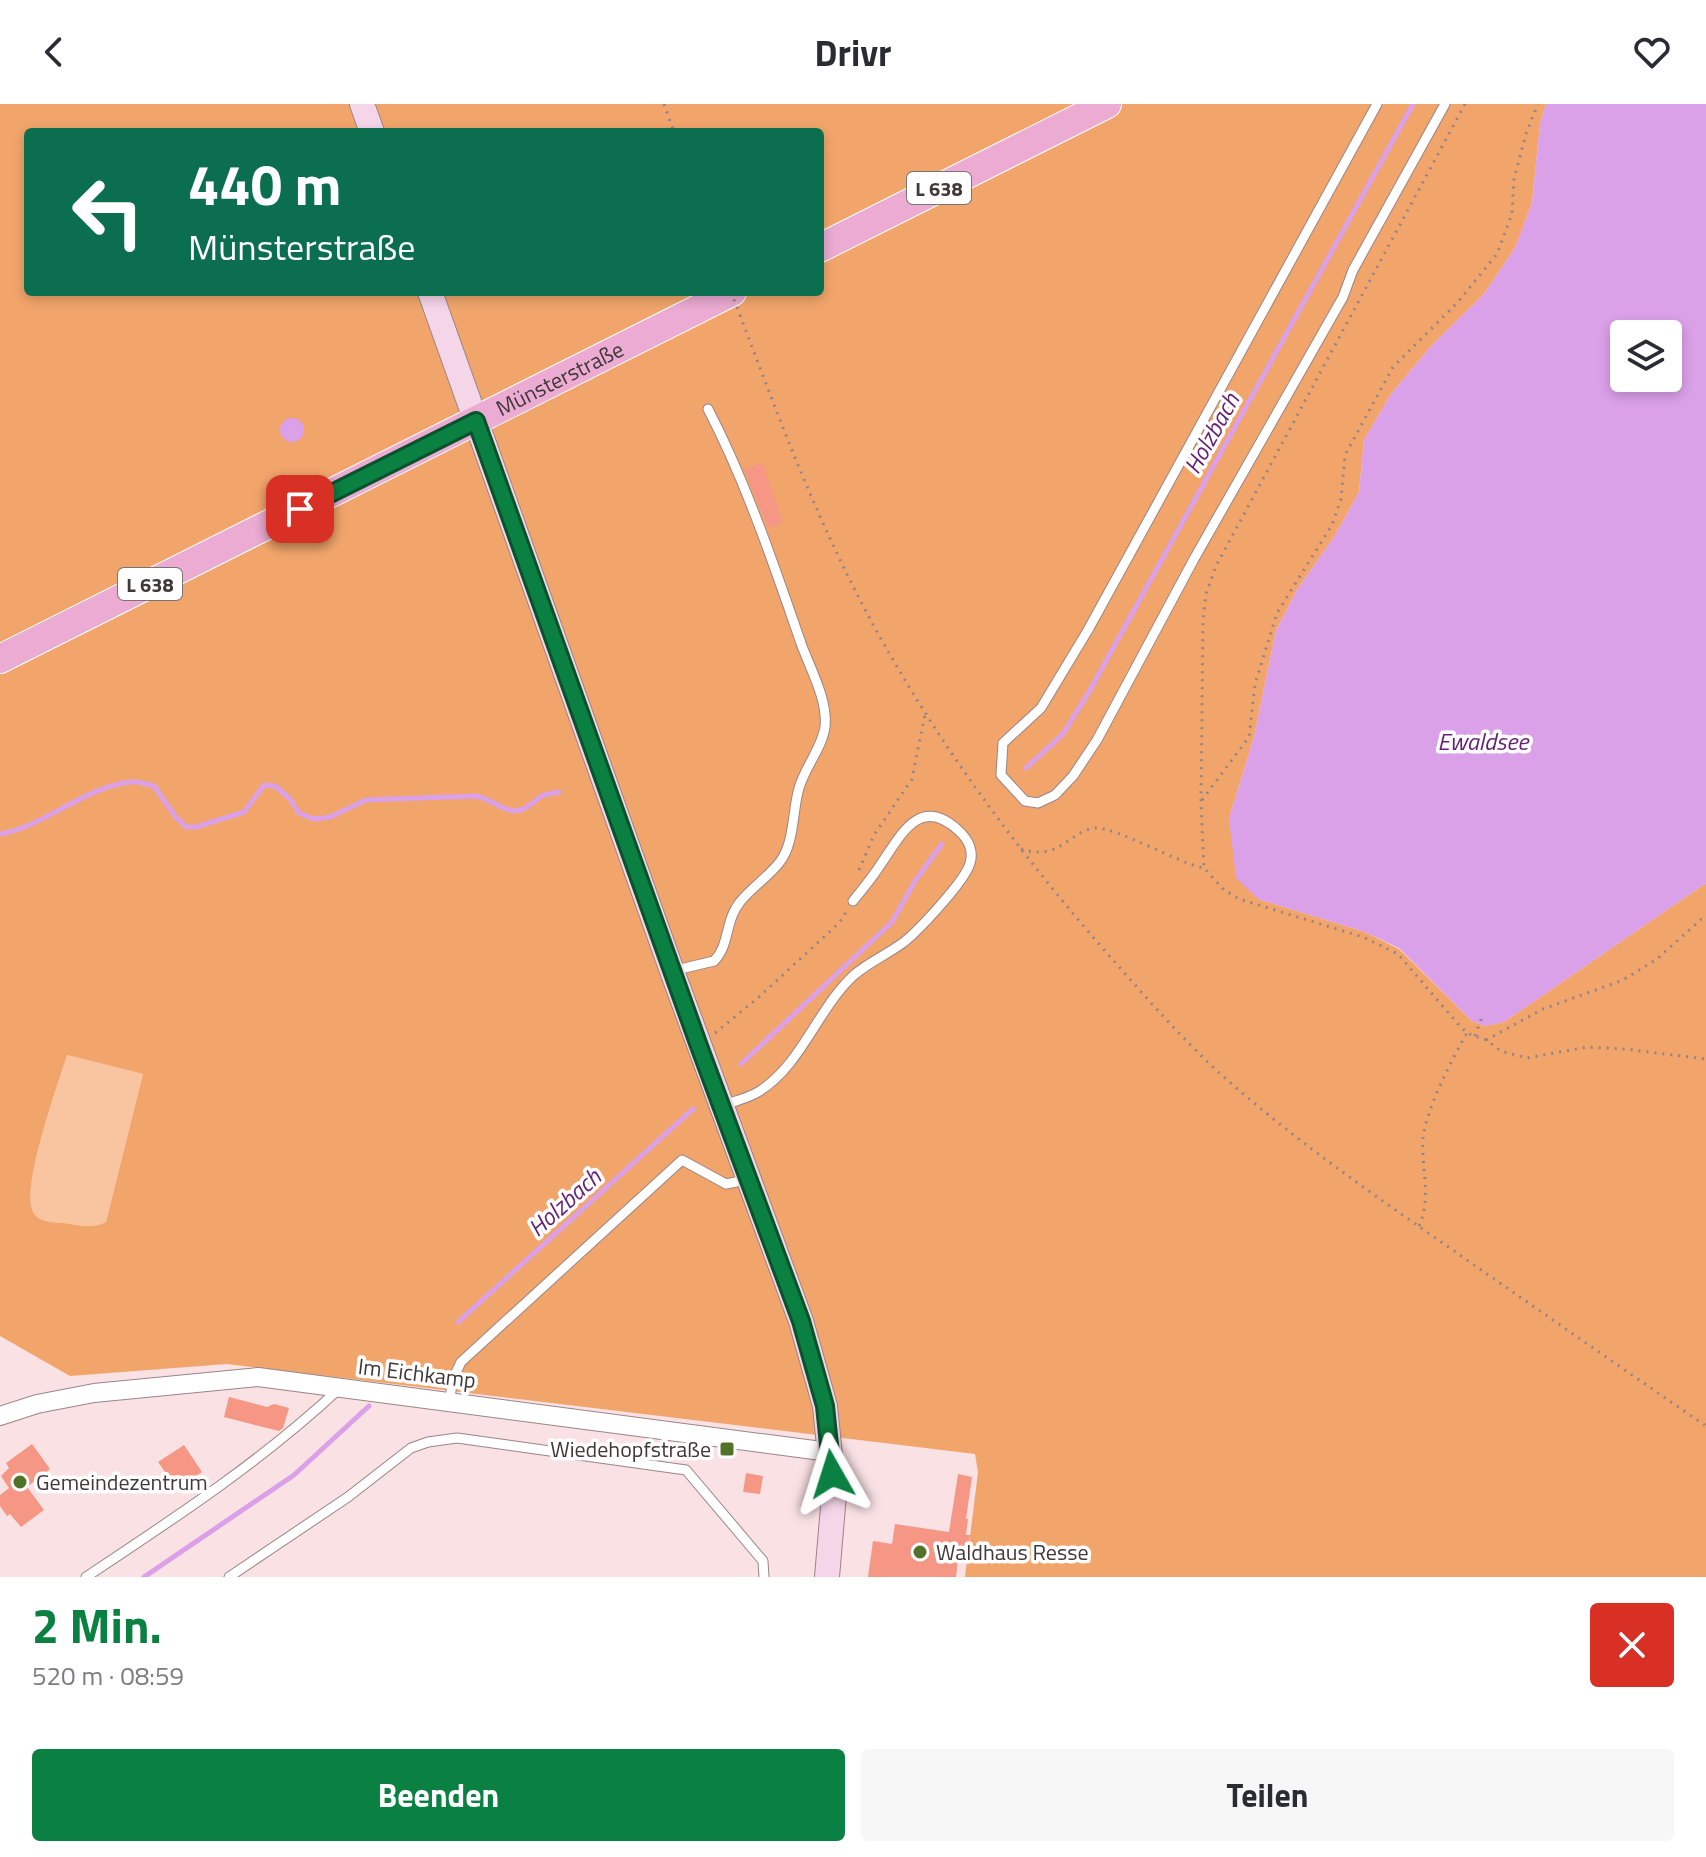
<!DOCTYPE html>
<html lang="de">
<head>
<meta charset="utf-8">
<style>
	:root { --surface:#fff; --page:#f7f7f7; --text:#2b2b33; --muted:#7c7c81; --accent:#0b8043 }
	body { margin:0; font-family:"Titillium Web",sans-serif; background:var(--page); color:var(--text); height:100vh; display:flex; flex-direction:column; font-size:30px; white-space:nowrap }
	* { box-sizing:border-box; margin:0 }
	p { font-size:26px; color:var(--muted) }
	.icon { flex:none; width:44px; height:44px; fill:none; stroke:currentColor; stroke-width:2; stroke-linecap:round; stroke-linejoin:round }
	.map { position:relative; height:1473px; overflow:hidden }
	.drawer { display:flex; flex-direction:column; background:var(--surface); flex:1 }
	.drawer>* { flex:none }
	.hud { position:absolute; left:24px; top:24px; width:800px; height:168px; border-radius:8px; box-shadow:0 4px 12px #0003; background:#0b6e4f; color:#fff; overflow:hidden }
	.buttons { position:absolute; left:1610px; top:216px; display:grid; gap:16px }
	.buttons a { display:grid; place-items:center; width:72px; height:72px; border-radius:8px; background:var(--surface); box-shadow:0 4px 12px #0003; font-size:40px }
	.pin { position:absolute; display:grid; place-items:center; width:68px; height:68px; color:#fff; margin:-34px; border-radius:16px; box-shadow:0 4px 12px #0006 }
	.me { position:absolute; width:88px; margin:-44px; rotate:354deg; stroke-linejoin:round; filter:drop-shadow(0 0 6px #0008) }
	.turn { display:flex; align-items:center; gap:28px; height:168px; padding:0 32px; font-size:36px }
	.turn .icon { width:104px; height:104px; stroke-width:2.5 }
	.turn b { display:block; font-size:56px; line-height:68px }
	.round { display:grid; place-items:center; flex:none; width:84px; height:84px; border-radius:8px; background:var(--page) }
	.headline { display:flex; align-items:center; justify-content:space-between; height:136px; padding:0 32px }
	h1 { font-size:48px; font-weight:700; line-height:60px; color:var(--accent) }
	.cta { display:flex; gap:16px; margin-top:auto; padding:16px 32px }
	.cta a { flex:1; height:92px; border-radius:8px; background:var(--accent); color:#fff; font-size:32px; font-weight:700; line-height:92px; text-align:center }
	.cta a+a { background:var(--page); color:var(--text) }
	header { display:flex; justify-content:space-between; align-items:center; height:104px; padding:0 32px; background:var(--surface); font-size:36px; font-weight:700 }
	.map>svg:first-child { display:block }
	.green { fill:#f9c5a0 }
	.forest { fill:#f2a56b; fill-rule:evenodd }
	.water { fill:#daa0e8; fill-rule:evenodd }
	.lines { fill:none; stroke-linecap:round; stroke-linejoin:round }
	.stream { stroke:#daa0e8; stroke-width:5 }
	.building { fill:#f59784 }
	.service-casing { stroke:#9b8487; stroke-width:11 }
	.minor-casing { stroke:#9b8487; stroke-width:20 }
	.secondary-casing { stroke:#9b8487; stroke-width:26 }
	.primary-casing { stroke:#fff; stroke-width:30 }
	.path { stroke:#958487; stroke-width:3; stroke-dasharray:2 6; stroke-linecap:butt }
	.service { stroke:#fff; stroke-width:9 }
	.minor { stroke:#fff; stroke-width:18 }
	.secondary { stroke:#f5d5e8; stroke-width:24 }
	.primary { stroke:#ebabd2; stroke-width:28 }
	.path-bridge { stroke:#958487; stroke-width:3; stroke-dasharray:2 6; stroke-linecap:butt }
	.route-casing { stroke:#07532c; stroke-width:20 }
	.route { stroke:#0b8043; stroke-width:14 }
	.poi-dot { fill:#527228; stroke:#fff; stroke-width:3 }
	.labels { text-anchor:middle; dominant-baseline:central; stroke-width:7; stroke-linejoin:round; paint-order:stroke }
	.shield { fill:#fff; stroke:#7b7475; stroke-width:2 }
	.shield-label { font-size:20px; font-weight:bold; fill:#42383a }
	.street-label { font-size:22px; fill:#42383a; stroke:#fff }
	.poi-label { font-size:22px; fill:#42383a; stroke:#fff; text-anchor:start }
	.water-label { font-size:24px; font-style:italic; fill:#641f74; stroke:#fff }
</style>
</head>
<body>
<header><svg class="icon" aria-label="back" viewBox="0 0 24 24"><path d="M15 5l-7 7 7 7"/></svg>Drivr<svg class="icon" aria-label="heart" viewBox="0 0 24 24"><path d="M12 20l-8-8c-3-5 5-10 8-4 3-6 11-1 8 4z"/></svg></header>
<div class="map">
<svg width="1706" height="1473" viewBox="0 0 1706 1473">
	<rect width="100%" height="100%" fill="#fae1e4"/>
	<!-- green -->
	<path class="green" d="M67,951L143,970L106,1118C94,1125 78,1121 64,1119C55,1118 42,1119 35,1111C17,1092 59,978 67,951Z"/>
	<!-- forest -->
	<path class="forest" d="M0,0H1546L1540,20L1532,99L1515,144L1484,190L1432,241L1391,290L1364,336L1359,388L1336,430L1297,486L1276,527L1254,633L1229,715L1258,795L1365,828L1399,845L1472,917L1485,922L1504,918L1706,779V1473H965L978,1368L975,1350L227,1260L70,1272L0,1232ZM28,28H820V188H28ZM67,951L143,970L106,1118C94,1125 78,1121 64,1119C55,1118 42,1119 35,1111C17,1092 59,978 67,951Z"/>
	<!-- water -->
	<g class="water">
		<path d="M1546,0H1706V779L1504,918L1485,922L1472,917L1399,844L1365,828L1258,795L1236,774L1229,715L1254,633L1276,527L1297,486L1336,430L1359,388L1364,336L1391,290L1432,241L1484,190L1515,144L1532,99L1540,20ZM1624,230H1668V274H1624Z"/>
		<circle cx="292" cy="326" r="12"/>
	</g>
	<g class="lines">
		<!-- stream -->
		<g class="stream">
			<polyline points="1026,664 1063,630 1090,586 1413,0"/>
			<path d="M0,730C46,722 82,684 130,678C137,677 147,680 154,682L175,712L186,723H196L244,708L264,681L275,682L290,695L299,709L314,715L330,713L366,696L476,692C488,695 495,700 506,705C521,711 530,701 540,693C544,690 553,689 559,688"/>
			<polyline points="741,960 892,818 915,777 942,740"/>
			<polyline points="458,1218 693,1005"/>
			<polyline points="144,1473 294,1371 369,1302"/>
		</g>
	</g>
	<!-- building -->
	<g class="building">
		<polygon points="763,359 783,419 768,424 744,365"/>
		<polygon points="229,1293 267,1303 274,1300 289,1304 283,1324 279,1327 224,1313"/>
		<polygon points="32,1340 50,1365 27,1383 44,1406 21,1423 10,1410 7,1412 0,1402 0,1391 9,1384 1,1372 9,1364 6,1359"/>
		<polygon points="184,1341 202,1368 177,1385 158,1358"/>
		<polygon points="746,1369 763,1372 760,1390 743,1388"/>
		<polygon points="958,1370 972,1373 966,1415 968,1415 966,1431 970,1431 966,1457 958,1455 956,1473 868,1473 873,1437 892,1440 895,1420 949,1428"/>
	</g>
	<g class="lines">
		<!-- service casing -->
		<g class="service-casing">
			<g id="service">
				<polyline points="1377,0 1088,526 1041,604 1003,639 1001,671 1025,697 1038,699 1055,691 1073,672 1097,636 1194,455 1343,193 1353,166 1445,0"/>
				<path d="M672,867L714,857C730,841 725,816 740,798C751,784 768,773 779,759C795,739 792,708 799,684C805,663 822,644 825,623C828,597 811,566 802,542C774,462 747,380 708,305"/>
				<path d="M724,1001C735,997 748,994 758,988C802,961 817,905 854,871C869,858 888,850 904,838C919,826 966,776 970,759C974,747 968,735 959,727C919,689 900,733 879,763C871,775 862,786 853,797"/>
				<polyline points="450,1297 452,1277 461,1258 682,1056 726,1080 746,1076"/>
				<path d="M86,1473C175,1414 262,1357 340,1284"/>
				<polyline points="229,1473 348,1393 411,1344 428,1338 457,1334 686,1366 763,1457 764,1473"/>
			</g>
		</g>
		<!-- minor casing -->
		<g class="minor-casing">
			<polyline id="minor" points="0,1312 37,1300 94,1289 258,1273 829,1348"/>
		</g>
		<!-- secondary casing -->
		<g class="secondary-casing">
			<g id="secondary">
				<polyline points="362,0 372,28"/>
				<polyline points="430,188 672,867 801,1217 825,1302 834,1391 827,1473"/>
			</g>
		</g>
		<!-- primary casing -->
		<g class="primary-casing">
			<g id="primary">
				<polyline points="820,144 1107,0"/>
				<path id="s1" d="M0,555L732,188"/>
			</g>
		</g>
		<!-- path -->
		<g class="path">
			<polyline points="664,0 674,28"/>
			<polyline points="1465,0 1216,462 1206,490 1203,516 1201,698 1204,764 1224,786 1239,795 1363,833 1398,850 1458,920 1467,929 1486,936 1501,947 1527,954 1587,943 1624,945 1706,955"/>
			<path d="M740,211C772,296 804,382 844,464C913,606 1008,737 1113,856C1151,899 1189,943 1233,981C1304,1043 1381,1096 1457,1149C1540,1207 1623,1265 1706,1322"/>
			<polyline points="1202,696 1249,633 1255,580 1277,509 1332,421 1341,395 1345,351 1393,263 1457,199 1497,150 1512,110 1514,74 1527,27 1538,0"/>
			<path d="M1021,745C1061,758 1069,726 1096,724C1115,723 1177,758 1203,764"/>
			<polyline points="859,766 874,731 912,675 925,610"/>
			<polyline points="715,929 759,893 839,819 847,807"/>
			<polyline points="1475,932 1482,913"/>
			<polyline points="1486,936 1543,905 1623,876 1657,855 1706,811"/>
			<path d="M1419,1122C1432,1094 1421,1064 1423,1035C1426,1005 1452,955 1467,929"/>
		</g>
		<!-- service -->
		<use href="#service" class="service"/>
		<!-- minor -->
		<use href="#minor" class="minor"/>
		<!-- secondary -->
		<use href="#secondary" class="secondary"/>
		<!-- primary -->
		<use href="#primary" class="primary"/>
		<!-- path-bridge -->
		<polyline class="path-bridge" points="731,188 740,211"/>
	</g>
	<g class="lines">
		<!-- route casing -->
		<g class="route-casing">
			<polyline id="route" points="300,405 476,317 699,942 801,1217 825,1302 832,1370"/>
		</g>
		<!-- route -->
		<use href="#route" class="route"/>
	</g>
	<!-- markers -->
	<g class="poi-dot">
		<rect x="719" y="1337" width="16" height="16" rx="4"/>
		<circle cx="20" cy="1378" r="8"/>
		<circle cx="920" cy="1448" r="8"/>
	</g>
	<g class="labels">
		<!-- shield labels -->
		<g class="shield">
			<rect x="907" y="68" width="64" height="32" rx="6"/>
			<rect x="118" y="464" width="64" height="32" rx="6"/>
		</g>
		<g class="shield-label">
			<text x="939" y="84">L 638</text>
			<text x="150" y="480">L 638</text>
		</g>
		<!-- street labels -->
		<g class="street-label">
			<text stroke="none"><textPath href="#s1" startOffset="626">Münsterstraße</textPath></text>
			<text transform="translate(417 1269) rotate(7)">Im Eichkamp</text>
		</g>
		<!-- poi labels -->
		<g class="poi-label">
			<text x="711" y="1345" text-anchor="end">Wiedehopfstraße</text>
			<text x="36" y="1378">Gemeindezentrum</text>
			<text x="936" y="1448">Waldhaus Resse</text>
		</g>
		<!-- water labels -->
		<g class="water-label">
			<text transform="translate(1211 329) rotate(-61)">Holzbach</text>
			<text x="1483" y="637">Ewaldsee</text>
			<text transform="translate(564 1098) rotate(-42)">Holzbach</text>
		</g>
	</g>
</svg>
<div class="buttons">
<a><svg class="icon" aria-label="layers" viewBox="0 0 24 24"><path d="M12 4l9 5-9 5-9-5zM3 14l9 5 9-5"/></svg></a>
</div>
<div class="pin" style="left:300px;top:405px;background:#d93025"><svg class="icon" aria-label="arrive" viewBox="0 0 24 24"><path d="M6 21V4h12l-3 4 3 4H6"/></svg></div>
<svg class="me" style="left:832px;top:1370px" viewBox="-20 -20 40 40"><path d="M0-17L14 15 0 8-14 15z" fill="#0b8043" stroke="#fff" stroke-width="4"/></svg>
<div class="hud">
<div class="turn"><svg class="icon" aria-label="left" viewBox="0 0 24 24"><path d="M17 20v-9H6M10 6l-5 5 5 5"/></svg><div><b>440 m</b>Münsterstraße</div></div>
</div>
</div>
<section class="drawer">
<div class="headline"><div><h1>2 Min.</h1><p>520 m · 08:59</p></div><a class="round" style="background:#d93025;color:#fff"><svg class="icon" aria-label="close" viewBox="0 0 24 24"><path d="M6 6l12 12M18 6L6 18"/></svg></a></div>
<div class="cta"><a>Beenden</a><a>Teilen</a></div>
</section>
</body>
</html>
